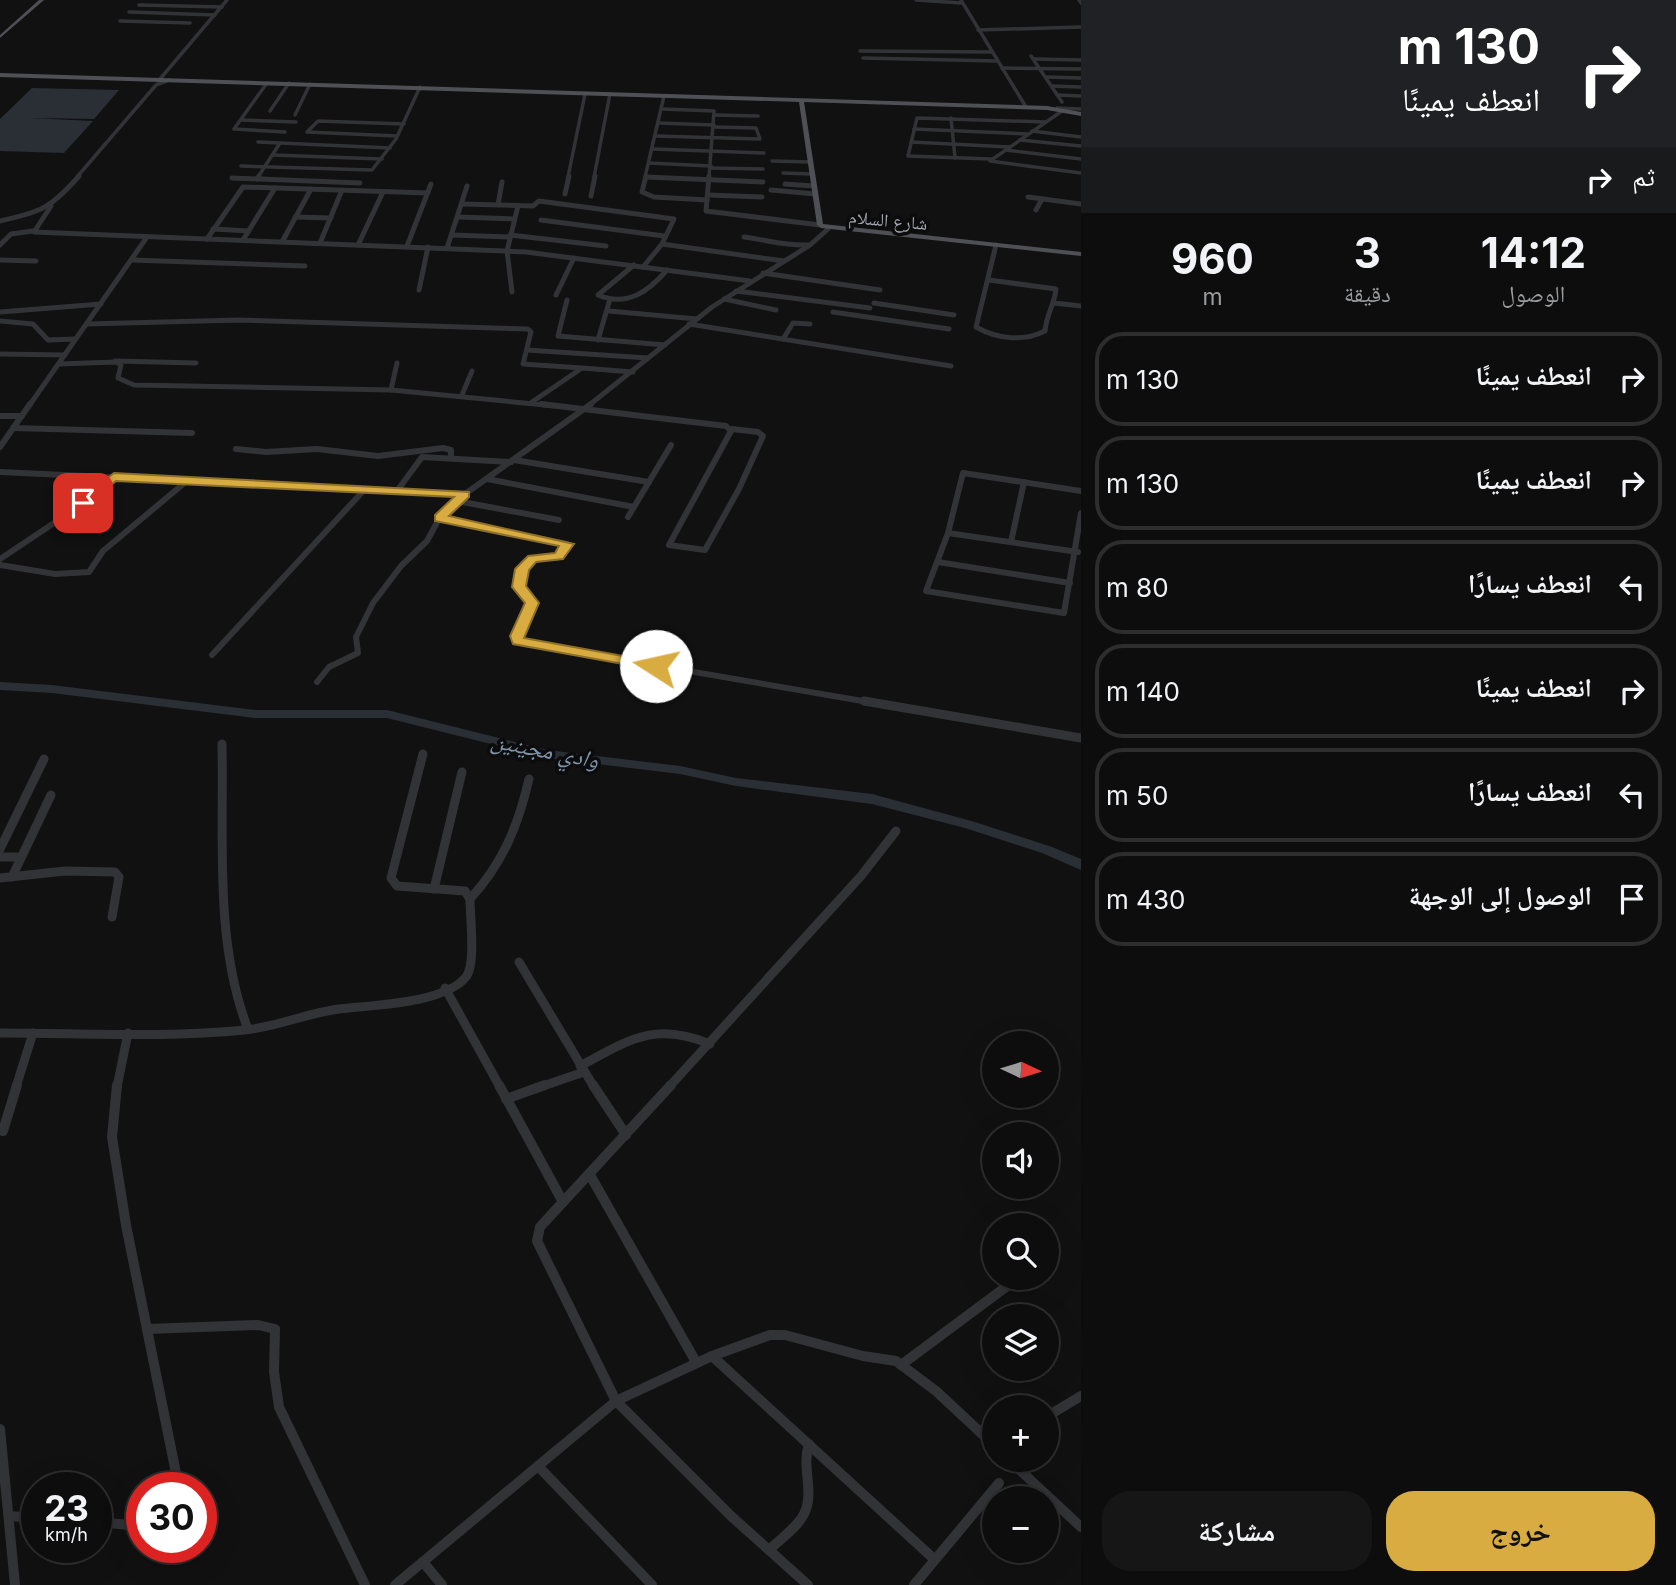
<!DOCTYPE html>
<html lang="ar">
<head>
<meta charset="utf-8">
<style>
	:root { --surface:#0d0d0e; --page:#161617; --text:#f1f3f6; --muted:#9a9c9e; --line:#2d2d2e; --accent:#d9ac42 }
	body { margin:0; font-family:Inter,"Noto Naskh Arabic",sans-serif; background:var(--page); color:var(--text); direction:rtl; height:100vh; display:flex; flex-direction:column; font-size:26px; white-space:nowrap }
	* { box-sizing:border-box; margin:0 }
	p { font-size:23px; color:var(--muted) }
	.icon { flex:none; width:38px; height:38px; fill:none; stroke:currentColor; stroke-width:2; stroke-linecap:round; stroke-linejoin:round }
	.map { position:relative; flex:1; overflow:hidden; direction:ltr }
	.panel { display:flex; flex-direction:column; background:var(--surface); width:595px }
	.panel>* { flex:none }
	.top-card { background:#202124; color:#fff; overflow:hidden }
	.needle { width:46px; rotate:94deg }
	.controls { position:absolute; left:982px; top:1031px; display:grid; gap:14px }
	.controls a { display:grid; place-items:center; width:77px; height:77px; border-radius:50%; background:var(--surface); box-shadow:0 7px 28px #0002,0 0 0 2px var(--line); font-size:35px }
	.speed { position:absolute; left:21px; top:1472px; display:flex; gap:14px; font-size:35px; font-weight:700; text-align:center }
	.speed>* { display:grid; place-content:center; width:91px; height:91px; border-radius:50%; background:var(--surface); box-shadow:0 7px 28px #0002,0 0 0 2px var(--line); line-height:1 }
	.speed small { font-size:18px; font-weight:400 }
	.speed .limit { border:10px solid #d22; background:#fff; color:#111 }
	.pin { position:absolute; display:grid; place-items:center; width:60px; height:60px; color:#fff; margin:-30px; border-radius:14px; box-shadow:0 4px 10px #0006 }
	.me { position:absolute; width:77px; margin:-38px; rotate:280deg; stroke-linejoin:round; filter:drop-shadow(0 0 5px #0008) }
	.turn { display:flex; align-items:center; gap:24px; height:147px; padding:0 21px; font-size:32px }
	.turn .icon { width:91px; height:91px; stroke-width:2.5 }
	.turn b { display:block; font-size:49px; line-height:60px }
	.then { display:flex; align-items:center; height:66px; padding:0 21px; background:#0003; gap:14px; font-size:26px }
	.eta { display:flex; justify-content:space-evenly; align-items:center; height:119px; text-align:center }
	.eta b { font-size:42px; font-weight:700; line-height:49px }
	.primary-button { display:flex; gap:14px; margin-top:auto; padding:14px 21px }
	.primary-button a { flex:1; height:80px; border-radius:28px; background:var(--accent); color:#111; font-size:28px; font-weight:700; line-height:80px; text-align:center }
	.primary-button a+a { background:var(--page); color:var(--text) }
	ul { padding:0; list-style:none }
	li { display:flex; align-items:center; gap:21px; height:94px; margin:0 14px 10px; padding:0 7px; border:4px solid var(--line); border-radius:28px }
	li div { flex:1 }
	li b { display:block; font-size:26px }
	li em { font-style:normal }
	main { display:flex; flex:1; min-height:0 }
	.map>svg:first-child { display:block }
	.water { fill:#292f34 }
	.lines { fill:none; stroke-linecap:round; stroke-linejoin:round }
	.river { fill:#292f34; fill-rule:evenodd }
	.minor-far4 { stroke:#323336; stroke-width:3.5 }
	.minor-far3 { stroke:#323336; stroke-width:5 }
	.minor-far2 { stroke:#323336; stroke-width:6 }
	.minor-far1 { stroke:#323336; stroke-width:9 }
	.minor { stroke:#323336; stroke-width:10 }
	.major { fill:#4f5055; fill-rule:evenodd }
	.route { fill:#d9ac42; stroke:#8d702b; stroke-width:2 }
	.labels { text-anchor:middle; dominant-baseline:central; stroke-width:7; stroke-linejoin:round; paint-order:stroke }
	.far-street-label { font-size:18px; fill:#a4a7b1; stroke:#0c0c0d }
	.water-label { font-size:23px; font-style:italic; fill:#7f93a8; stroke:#0c0c0d }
</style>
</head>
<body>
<main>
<section class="panel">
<div class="top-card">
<div class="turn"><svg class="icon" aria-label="right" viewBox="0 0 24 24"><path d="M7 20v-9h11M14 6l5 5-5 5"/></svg><div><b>130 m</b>انعطف يمينًا</div></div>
<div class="then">ثم<svg class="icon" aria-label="right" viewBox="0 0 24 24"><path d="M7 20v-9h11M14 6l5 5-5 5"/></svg></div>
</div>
<div class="eta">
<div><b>14:12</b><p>الوصول</p></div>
<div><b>3</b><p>دقيقة</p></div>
<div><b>960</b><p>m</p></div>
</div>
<ul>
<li><svg class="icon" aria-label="right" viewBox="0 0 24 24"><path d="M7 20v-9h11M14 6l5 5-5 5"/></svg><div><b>انعطف يمينًا</b></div><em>130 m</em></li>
<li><svg class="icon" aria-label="right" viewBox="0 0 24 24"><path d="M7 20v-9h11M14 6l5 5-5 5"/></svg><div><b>انعطف يمينًا</b></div><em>130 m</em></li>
<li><svg class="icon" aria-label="left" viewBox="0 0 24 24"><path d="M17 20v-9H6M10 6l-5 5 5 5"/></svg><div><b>انعطف يسارًا</b></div><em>80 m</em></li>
<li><svg class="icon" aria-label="right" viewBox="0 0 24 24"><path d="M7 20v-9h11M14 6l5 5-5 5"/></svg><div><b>انعطف يمينًا</b></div><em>140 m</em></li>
<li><svg class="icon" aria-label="left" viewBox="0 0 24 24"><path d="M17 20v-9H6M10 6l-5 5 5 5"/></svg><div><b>انعطف يسارًا</b></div><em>50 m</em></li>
<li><svg class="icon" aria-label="arrive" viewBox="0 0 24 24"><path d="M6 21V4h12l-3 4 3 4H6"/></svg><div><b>الوصول إلى الوجهة</b></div><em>430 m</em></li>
</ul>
<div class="primary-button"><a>خروج</a><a>مشاركة</a></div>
</section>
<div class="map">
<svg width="1081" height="1585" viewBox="0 0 1081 1585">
	<rect width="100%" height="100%" fill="#111112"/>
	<!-- water -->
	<polygon class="water" points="32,88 119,90 94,119 30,118 93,121 64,153 0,151 0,119"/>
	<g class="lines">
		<!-- river -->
		<polygon class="river" points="0,682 52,685 255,710 387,710 547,750 680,766 736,778 872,794 975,822 1052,847 1081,859 1081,870 1042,853 965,828 872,804 736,786 680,774 547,758 387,718 255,718 52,693 0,690"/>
		<!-- minor-far4 -->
		<g class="minor-far4">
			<polyline points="916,0 962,3"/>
			<polyline points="961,0 1026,107"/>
			<polyline points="1079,0 1081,3"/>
			<polyline points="139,5 222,7"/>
			<polyline points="129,12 215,15"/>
			<polyline points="120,21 190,23"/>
			<polyline points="978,30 1081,27"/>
			<polyline points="860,51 992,52"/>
			<polyline points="1031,56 1062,102"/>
			<polyline points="863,58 997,61"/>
			<polyline points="1034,59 1081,60"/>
			<polyline points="1002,68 1081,69"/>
			<polyline points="1046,77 1081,78"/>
			<polyline points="160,79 227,0"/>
			<polyline points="267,83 234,129 285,132"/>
			<polyline points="1052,86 1081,87"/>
			<polyline points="1057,95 1081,96"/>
			<polyline points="1057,108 1081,109"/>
			<polyline points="662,109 714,111 709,177"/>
			<polyline points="270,111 289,83"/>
			<polyline points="1062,111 990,161 1081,173"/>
			<polyline points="295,115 310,84"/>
			<polyline points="714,115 758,116"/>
			<polyline points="951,118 955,158"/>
			<polyline points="241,120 296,122"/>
			<polyline points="658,123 714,125"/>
			<polyline points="914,129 1028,134"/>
			<polyline points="1032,131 1081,137"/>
			<polyline points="397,136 307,132 318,121 404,124"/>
			<polyline points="655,136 760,139 756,128 714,127"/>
			<polyline points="1020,140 1081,146"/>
			<polyline points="258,142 390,148"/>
			<polyline points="911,142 1010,147"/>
			<polyline points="652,149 764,153"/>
			<polyline points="1005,150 1081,159"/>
			<polyline points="273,155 382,159"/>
			<polyline points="991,159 908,156 917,118 1046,122"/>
			<polyline points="772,161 810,162"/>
			<polyline points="649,163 711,166"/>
			<polyline points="241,166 372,170 396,139 420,87"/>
			<polyline points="710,168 763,169"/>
			<polyline points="783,173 812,174"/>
			<polyline points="77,177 156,85 169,80"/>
			<polyline points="258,177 280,143"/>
			<polyline points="568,177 585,94"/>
			<polyline points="594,177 610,94"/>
			<polyline points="645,177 664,96"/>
			<polyline points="646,177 652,177"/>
		</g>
		<!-- minor-far3 -->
		<g class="minor-far3">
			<polyline points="646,176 642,192 654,197 707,200"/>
			<polyline points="709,176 706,211 820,225"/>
			<polyline points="646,177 763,182"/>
			<polyline points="232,178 360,183"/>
			<polyline points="257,179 259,176"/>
			<polyline points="785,184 814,186"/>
			<polyline points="771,190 815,194"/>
			<polyline points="565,194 569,176"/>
			<polyline points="708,195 762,197"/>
			<polyline points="591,196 595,176"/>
			<polyline points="1028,197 1081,204"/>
			<polyline points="462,204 533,206 539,201 674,219 662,244 643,267"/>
			<polyline points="498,205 502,182"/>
			<polyline points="51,206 34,232 526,252 750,281"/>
			<polyline points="1036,210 1042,199"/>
			<polyline points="295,217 331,218"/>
			<polyline points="458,217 514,219"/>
			<polyline points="541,220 664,236"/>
			<path d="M0,221C42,211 50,209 79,176"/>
			<polyline points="213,229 249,231"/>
			<polyline points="452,235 509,237"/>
			<polyline points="510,235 606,246"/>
			<path d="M744,237C768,240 784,246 809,245"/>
			<polyline points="207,239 243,187 428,193"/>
			<polyline points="243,240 275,188"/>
			<polyline points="282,242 311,189"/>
			<polyline points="320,243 342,190"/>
			<polyline points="662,244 784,261"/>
			<polyline points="0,245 11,234 33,231"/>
			<polyline points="358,245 383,192"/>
			<polyline points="407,246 431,184"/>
			<polyline points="447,248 467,186"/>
			<polyline points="0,260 36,261"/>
			<polyline points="132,260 305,266"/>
			<path d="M634,265L598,295C627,307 648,292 667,270"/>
			<polyline points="763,273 880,290"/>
			<path d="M989,280L1056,289C1054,306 1047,312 1045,331C1023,342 997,339 976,327L996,245"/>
			<polyline points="419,290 428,247"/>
			<polyline points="736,291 870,308"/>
			<polyline points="512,292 507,251 518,206"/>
			<polyline points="556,295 574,258"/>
			<polyline points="724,299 776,310"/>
			<polyline points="567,300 558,336 665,345"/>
			<polyline points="874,303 954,315"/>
			<polyline points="1054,303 1081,306"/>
			<polyline points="609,311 697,319"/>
			<polyline points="0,312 101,304"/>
			<polyline points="833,312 949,329"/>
			<polyline points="0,321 33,324 48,340 75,339"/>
			<polyline points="87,324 239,320 528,329 531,332 523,364 582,368"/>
			<polyline points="689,324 951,366"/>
			<polyline points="783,339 793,323 810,324"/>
			<polyline points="598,340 610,299"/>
			<polyline points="527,350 648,358"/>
			<polyline points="0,354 65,355"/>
			<polyline points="115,361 196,363"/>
			<polyline points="59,364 116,362 121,365 118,378 134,385 391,390 555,406"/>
			<polyline points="391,390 397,363"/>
			<polyline points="462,395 472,371"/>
			<polyline points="532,402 582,368 633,372"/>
			<polyline points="29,406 147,237"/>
			<polyline points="588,406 712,307 810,245 828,229"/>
		</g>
		<!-- minor-far2 -->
		<g class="minor-far2">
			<polyline points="541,404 726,426 731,431 669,545 705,550 739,489 763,436 758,432 732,429"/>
			<polyline points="0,416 22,416"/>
			<polyline points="13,428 192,433"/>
			<polyline points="0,447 30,404"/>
			<polyline points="236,449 266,452 317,449 378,456 443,448 451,450 451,458"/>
			<polyline points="514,460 649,482"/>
			<polyline points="0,472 465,494 591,404"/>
			<polyline points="487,479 634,507"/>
			<polyline points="397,491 422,457 511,462"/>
			<polyline points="1081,491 963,473 948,533 926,591 1064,613 1081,513"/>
			<polyline points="465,494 440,518 567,544 559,557 532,559 522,569 519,587 532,603 517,636 520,642 874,703"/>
			<polyline points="457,501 559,520"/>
			<polyline points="628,517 671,445"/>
			<polyline points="948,533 1078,552"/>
			<polyline points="1011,542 1024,482"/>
			<polyline points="0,559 81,505 114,477"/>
			<polyline points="938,562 1070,583"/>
			<polyline points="0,565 55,574 89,572 103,551 188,480"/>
			<polyline points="212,655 365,489"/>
			<polyline points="317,682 329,667 358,653 356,637 373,603 401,566 427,541 440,517"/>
		</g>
		<!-- minor-far1 -->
		<g class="minor-far1">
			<polyline points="864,701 1081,738"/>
			<path d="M222,744C224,836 214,943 248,1029"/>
			<polyline points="423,754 391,878 397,886 465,891 470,899"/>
			<polyline points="0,849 44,759"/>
			<polyline points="0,857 20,857"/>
			<polyline points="12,877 51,795"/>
			<polyline points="0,878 65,871 115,872 119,877 112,917"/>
			<polyline points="434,889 462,772"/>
			<polyline points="519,962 594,1087"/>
			<polyline points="445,988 500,1087"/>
			<path d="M0,1033C81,1033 164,1038 245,1030C277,1027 307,1013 339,1009C371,1005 444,1004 466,977C476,965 470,917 470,899C503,863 518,826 529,779"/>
			<path d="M580,1066C629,1040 654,1021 710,1044"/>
			<polyline points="16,1087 33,1033"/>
			<polyline points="117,1087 128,1033"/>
			<polyline points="540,1087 584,1072"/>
			<polyline points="669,1087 861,876 896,831"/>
		</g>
		<!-- minor -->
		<g class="minor">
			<polyline points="117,1085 112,1137 126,1225 179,1488"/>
			<polyline points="499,1085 563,1202"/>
			<polyline points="593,1085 626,1135"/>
			<polyline points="506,1099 545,1085"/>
			<polyline points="3,1131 17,1085"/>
			<polyline points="590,1175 696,1362"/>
			<polyline points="147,1329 258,1325 275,1329 274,1372 279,1407 365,1585"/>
			<polyline points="712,1356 770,1335 785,1335 863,1356 896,1361 936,1391 994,1445"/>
			<polyline points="901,1365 1018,1278"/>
			<polyline points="1046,1417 1081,1396"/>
			<polyline points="0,1429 15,1585"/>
			<polyline points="1009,1460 1081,1527"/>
			<polyline points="538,1466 652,1585"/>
			<polyline points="9,1516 37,1518"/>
			<polyline points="96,1522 142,1526"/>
			<path d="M769,1550C780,1539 796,1529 804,1514C815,1492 801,1467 809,1444"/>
			<polyline points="423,1562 442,1585"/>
			<polyline points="395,1585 616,1401 537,1241 540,1227 671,1085"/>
			<polyline points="808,1585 731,1516 616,1401 712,1356 934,1559"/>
			<polyline points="914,1585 999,1483"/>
		</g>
		<!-- major -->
		<g class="major">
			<polygon points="39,0 44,0 0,38 0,35"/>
			<polygon points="0,73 1047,106 1081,112 1081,116 1047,110 804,102 823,224 1081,252 1081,256 821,228 817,225 799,102 0,77"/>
		</g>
	</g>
	<!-- route -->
	<polygon class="route" points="114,473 469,492 469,497 449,516 574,544 563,559 536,562 529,570 526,586 539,603 524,638 656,662 663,666 656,670 513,644 510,636 525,603 512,587 515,569 528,556 555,553 559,546 435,521 435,515 454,497 116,481 88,505 79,505 79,500"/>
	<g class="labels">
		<!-- far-street labels -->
		<g class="far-street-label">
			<text transform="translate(888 220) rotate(5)">شارع السلام</text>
		</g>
		<!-- water labels -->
		<g class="water-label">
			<text transform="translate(545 750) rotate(11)">وادي مجينين</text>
		</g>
	</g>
</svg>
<div class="controls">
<a><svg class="needle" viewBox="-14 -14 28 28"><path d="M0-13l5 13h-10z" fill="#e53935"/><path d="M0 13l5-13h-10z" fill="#9a9c9e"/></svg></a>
<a><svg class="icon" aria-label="sound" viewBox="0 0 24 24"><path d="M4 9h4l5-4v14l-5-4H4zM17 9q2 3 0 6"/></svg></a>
<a><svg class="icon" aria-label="search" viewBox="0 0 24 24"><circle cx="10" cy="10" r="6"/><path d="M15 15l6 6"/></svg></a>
<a><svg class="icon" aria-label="layers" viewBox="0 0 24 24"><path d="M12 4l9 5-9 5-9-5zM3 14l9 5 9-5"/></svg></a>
<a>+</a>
<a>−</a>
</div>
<div class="speed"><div>23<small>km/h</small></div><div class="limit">30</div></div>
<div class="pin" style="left:83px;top:503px;background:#d93025"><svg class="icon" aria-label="arrive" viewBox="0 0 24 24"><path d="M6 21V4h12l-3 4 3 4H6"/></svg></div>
<svg class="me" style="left:656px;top:666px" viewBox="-20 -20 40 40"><circle r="19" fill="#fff"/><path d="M0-13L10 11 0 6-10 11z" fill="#d9ac42"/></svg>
</div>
</main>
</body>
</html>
